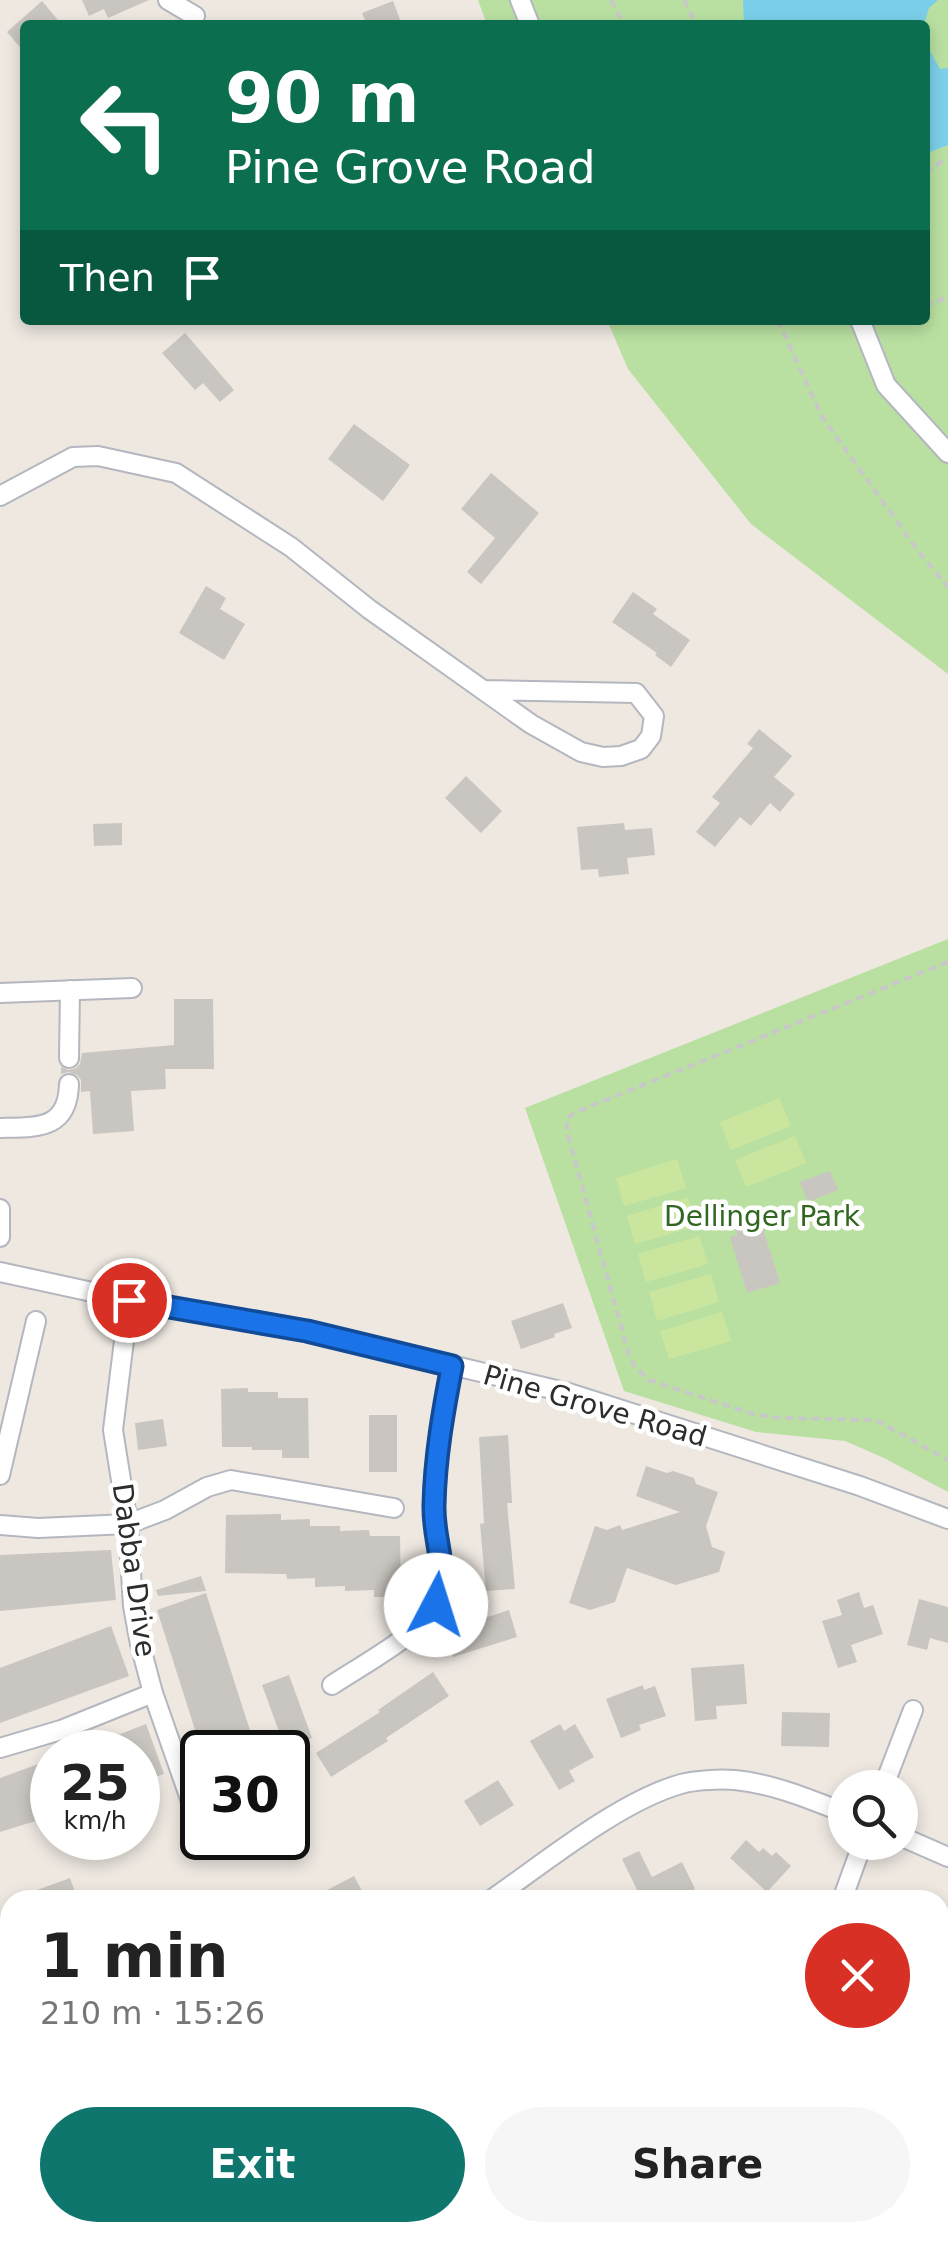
<!DOCTYPE html>
<html lang="en">
<head>
<meta charset="utf-8">
<style>
	:root { --surface:#fff; --page:#f6f6f6; --text:#222; --muted:#767676; --accent:#0f766e }
	body { margin:0; font-family:"DejaVu Sans",sans-serif; background:var(--page); color:var(--text); height:100vh; display:flex; flex-direction:column; font-size:38px; white-space:nowrap }
	* { box-sizing:border-box; margin:0 }
	p { font-size:32px; color:var(--muted) }
	.icon { flex:none; width:55px; height:55px; fill:none; stroke:currentColor; stroke-width:2; stroke-linecap:round; stroke-linejoin:round }
	.map { position:relative; flex:1; overflow:hidden }
	.details { position:absolute; left:0px; top:1890px; width:950px; height:352px; display:flex; flex-direction:column; background:var(--surface); border-radius:30px 30px 0 0; box-shadow:0 5px 15px #0003 }
	.details>* { flex:none }
	.hud { position:absolute; left:20px; top:20px; width:910px; height:305px; border-radius:10px; box-shadow:0 5px 15px #0003; background:#0b6e4f; color:#fff; overflow:hidden }
	.tools { position:absolute; left:828px; top:1770px; display:grid; gap:20px }
	.tools a { display:grid; place-items:center; width:90px; height:90px; border-radius:50%; background:var(--surface); box-shadow:0 5px 15px #0003; font-size:50px }
	.speed { position:absolute; left:30px; top:1730px; display:flex; gap:20px; font-size:50px; font-weight:700; text-align:center }
	.speed>* { display:grid; place-content:center; width:130px; height:130px; border-radius:50%; background:var(--surface); box-shadow:0 5px 15px #0003; line-height:1 }
	.speed small { font-size:25px; font-weight:400 }
	.speed .limit { border:5px solid #111; border-radius:15px; background:#fff; color:#111 }
	.pin { position:absolute; display:grid; place-items:center; width:85px; height:85px; color:#fff; margin:-42px; border:5px solid #fff; border-radius:50%; box-shadow:0 2px 10px #0007 }
	.me { position:absolute; width:110px; margin:-55px; rotate:5deg; stroke-linejoin:round; filter:drop-shadow(0 0 8px #0008) }
	.turn { display:flex; align-items:center; gap:35px; height:210px; padding:0 40px; font-size:45px }
	.turn .icon { width:130px; height:130px; stroke-width:2.5 }
	.turn b { display:block; font-size:70px; line-height:85px }
	.then { display:flex; align-items:center; height:95px; padding:0 40px; background:#0003; gap:20px; font-size:38px }
	.round { display:grid; place-items:center; flex:none; width:105px; height:105px; border-radius:52px; background:var(--page) }
	.summary { display:flex; align-items:center; justify-content:space-between; height:170px; padding:0 40px }
	h1 { font-size:60px; font-weight:700; line-height:75px }
	.cta { display:flex; gap:20px; margin-top:auto; padding:20px 40px }
	.cta a { flex:1; height:115px; border-radius:60px; background:var(--accent); color:#fff; font-size:40px; font-weight:700; line-height:115px; text-align:center }
	.cta a+a { background:var(--page); color:var(--text) }
	.map>svg:first-child { display:block }
	.green { fill:#b9e0a1 }
	.pitch { fill:#cae69e }
	.water { fill:#7bcfe8 }
	.building { fill:#c9c5c0 }
	.lines { fill:none; stroke-linecap:round; stroke-linejoin:round }
	.minor-casing { stroke:#b4b7bf; stroke-width:22 }
	.path { stroke:#c8c8c8; stroke-width:4; stroke-dasharray:8 5; stroke-linecap:butt }
	.minor { stroke:#fff; stroke-width:18 }
	.route-casing { stroke:#114b97; stroke-width:25 }
	.route { stroke:#1a73e8; stroke-width:18 }
	.labels { text-anchor:middle; dominant-baseline:central; stroke-width:9; stroke-linejoin:round; paint-order:stroke }
	.park-label { font-size:28px; fill:#316720; stroke:#fff }
	.street-label { font-size:28px; fill:#2d2d2d; stroke:#fff }
</style>
</head>
<body>
<div class="map">
<svg width="948" height="2242" viewBox="0 0 948 2242">
	<rect width="100%" height="100%" fill="#eee8e1"/>
	<!-- green -->
	<g class="green">
		<polygon points="478,0 948,0 948,674 751,524 628,369 607,320 925,320 925,25 487,25"/>
		<polygon points="948,939 948,1492 884,1458 845,1441 756,1432 624,1391 525,1108"/>
	</g>
	<!-- pitch -->
	<g class="pitch">
		<polygon points="779,1098 791,1126 731,1150 720,1122"/>
		<polygon points="795,1136 806,1163 746,1187 735,1160"/>
		<polygon points="677,1159 686,1188 624,1206 616,1178"/>
		<polygon points="688,1197 697,1226 635,1244 627,1216"/>
		<polygon points="699,1236 708,1264 646,1282 638,1254"/>
		<polygon points="711,1274 719,1302 657,1321 649,1292"/>
		<polygon points="722,1312 731,1341 669,1359 660,1331"/>
	</g>
	<!-- water -->
	<g class="water">
		<polygon points="743,0 938,0 929,8 924,25 744,25"/>
		<polygon points="925,42 940,69 948,68 948,145 925,154"/>
	</g>
	<!-- building -->
	<g class="building">
		<polygon points="82,0 149,0 108,18 104,9 89,16"/>
		<polygon points="42,1 62,25 25,25 25,53 7,32"/>
		<polygon points="393,1 402,25 367,25 362,13"/>
		<polygon points="185,333 234,390 220,402 203,383 195,390 162,353"/>
		<polygon points="354,424 410,465 383,501 328,459"/>
		<polygon points="491,473 539,513 481,584 467,572 495,538 461,509"/>
		<polygon points="206,586 226,598 220,609 245,624 224,660 179,633"/>
		<polygon points="633,592 657,609 653,614 690,640 671,667 655,655 657,653 612,622"/>
		<polygon points="759,729 792,756 774,777 795,794 780,812 770,803 751,826 740,817 715,847 696,832 720,803 712,797 753,748 747,744"/>
		<polygon points="466,776 502,811 481,833 445,798"/>
		<polygon points="122,823 122,845 94,846 93,824"/>
		<polygon points="624,823 625,830 652,828 655,855 627,858 629,874 599,877 598,869 581,870 577,827"/>
		<polygon points="174,999 213,999 214,1069 165,1069 166,1089 131,1091 134,1131 93,1134 90,1091 81,1092 81,1080 77,1075 69,1072 61,1074 61,1067 68,1070 76,1068 80,1064 82,1053 174,1045"/>
		<polygon points="830,1171 838,1190 808,1202 800,1182"/>
		<polygon points="760,1219 780,1283 747,1293 730,1237 737,1235 735,1226"/>
		<polygon points="563,1303 572,1328 554,1334 555,1337 521,1349 511,1321"/>
		<polygon points="248,1388 248,1392 278,1392 278,1398 308,1398 309,1458 282,1458 282,1450 252,1450 252,1447 222,1447 221,1389"/>
		<rect x="369" y="1415" width="28" height="57"/>
		<polygon points="163,1419 167,1446 138,1450 135,1423"/>
		<polygon points="508,1435 512,1503 507,1503 515,1589 486,1591 480,1524 484,1523 479,1437"/>
		<polygon points="646,1466 667,1473 673,1471 694,1478 696,1484 718,1492 706,1526 712,1547 725,1552 719,1572 676,1585 627,1568 615,1602 590,1610 569,1603 595,1526 607,1530 620,1525 622,1530 680,1512 636,1496"/>
		<polygon points="281,1514 281,1520 310,1519 310,1526 340,1526 340,1531 369,1530 370,1536 400,1536 401,1597 374,1597 374,1590 345,1591 345,1586 315,1587 315,1578 287,1579 286,1574 225,1573 226,1515"/>
		<polygon points="111,1550 116,1600 0,1611 0,1555"/>
		<polygon points="201,1576 206,1591 158,1596 156,1590"/>
		<polygon points="859,1592 864,1608 873,1605 883,1634 851,1645 857,1662 838,1668 822,1621 842,1615 837,1600"/>
		<polygon points="206,1593 229,1665 257,1752 202,1752 157,1610"/>
		<polygon points="919,1599 948,1607 948,1643 930,1638 927,1650 907,1645"/>
		<polygon points="509,1610 517,1637 453,1657 445,1631"/>
		<polygon points="111,1626 129,1676 0,1723 0,1668"/>
		<polygon points="744,1664 747,1704 716,1706 717,1719 695,1721 691,1668"/>
		<polygon points="433,1672 449,1696 386,1738 388,1741 331,1777 316,1753 380,1712 378,1710"/>
		<polygon points="289,1675 312,1738 285,1748 262,1685"/>
		<polygon points="643,1685 644,1690 655,1686 666,1716 639,1725 641,1730 621,1738 606,1699"/>
		<polygon points="782,1712 830,1713 829,1747 781,1746"/>
		<polygon points="146,1724 164,1774 146,1780 143,1775 138,1777 138,1752 74,1752"/>
		<polygon points="560,1724 564,1731 575,1724 594,1757 569,1771 575,1781 559,1790 530,1741"/>
		<polygon points="52,1759 52,1816 0,1832 0,1778"/>
		<polygon points="498,1780 514,1805 480,1826 464,1801"/>
		<polygon points="746,1840 759,1852 763,1848 772,1856 776,1852 791,1866 767,1892 730,1858"/>
		<polygon points="639,1851 652,1877 682,1862 695,1889 674,1900 642,1900 622,1859"/>
		<polygon points="354,1876 367,1900 308,1900"/>
		<polygon points="70,1878 78,1900 15,1900 15,1898"/>
	</g>
	<g class="lines">
		<!-- minor casing -->
		<g class="minor-casing">
			<g id="minor">
				<polyline points="168,0 195,16"/>
				<polyline points="520,0 530,25"/>
				<polyline points="860,320 886,385 948,453"/>
				<polyline points="0,496 73,457 98,456 176,473 291,547 369,609 531,724 581,752 603,757 621,756 641,749 651,736 654,716 636,693 483,690"/>
				<polyline points="0,993 132,988"/>
				<polyline points="69,1058 70,990"/>
				<path d="M0,1128C37,1127 68,1130 69,1084"/>
				<polyline points="0,1209 0,1237"/>
				<polyline points="0,1272 129,1300 307,1331 569,1393 860,1486 948,1519"/>
				<polyline points="129,1300 113,1430 128,1524 133,1606 140,1644 153,1693 202,1833"/>
				<polyline points="0,1475 36,1321"/>
				<polyline points="0,1525 38,1528 128,1524 165,1510 207,1487 231,1480 394,1508"/>
				<path d="M332,1685C360,1666 421,1634 436,1605C453,1573 433,1537 434,1505C435,1458 443,1412 452,1366"/>
				<polyline points="0,1748 61,1730 153,1693"/>
				<polyline points="883,1788 913,1710"/>
				<polyline points="900,1836 948,1857"/>
				<path d="M491,1900C544,1863 620,1801 681,1784C696,1780 719,1779 735,1780C774,1784 809,1799 845,1813"/>
				<polyline points="842,1900 863,1842"/>
				<polyline points="0,2052 10,2046"/>
				<polyline points="66,2242 70,2232"/>
				<polyline points="594,2242 608,2232"/>
			</g>
		</g>
		<!-- path -->
		<g class="path">
			<polyline points="611,0 624,25"/>
			<polyline points="684,0 697,25"/>
			<polyline points="925,172 948,158"/>
			<polyline points="925,306 948,297"/>
			<polyline points="778,320 822,417 919,552 948,587"/>
			<polyline points="948,962 576,1112 567,1118 567,1132 629,1355 635,1367 649,1380 753,1414 780,1418 876,1420 948,1460"/>
		</g>
		<!-- minor -->
		<use href="#minor" class="minor"/>
	</g>
	<g class="lines">
		<!-- route casing -->
		<g class="route-casing">
			<path id="route" d="M129,1300L307,1331L452,1366C443,1412 435,1458 434,1505C433,1543 449,1563 436,1605"/>
		</g>
		<!-- route -->
		<use href="#route" class="route"/>
	</g>
	<g class="labels">
		<!-- park labels -->
		<g class="park-label">
			<text x="762" y="1216">Dellinger Park</text>
		</g>
		<!-- street labels -->
		<g class="street-label">
			<text transform="translate(595 1406) rotate(16)">Pine Grove Road</text>
			<text transform="translate(134 1570) rotate(82)">Dabba Drive</text>
		</g>
	</g>
</svg>
<div class="tools">
<a><svg class="icon" aria-label="search" viewBox="0 0 24 24"><circle cx="10" cy="10" r="6"/><path d="M15 15l6 6"/></svg></a>
</div>
<div class="speed"><div>25<small>km/h</small></div><div class="limit">30</div></div>
<div class="pin" style="left:129px;top:1300px;background:#d93025"><svg class="icon" aria-label="arrive" viewBox="0 0 24 24"><path d="M6 21V4h12l-3 4 3 4H6"/></svg></div>
<svg class="me" style="left:436px;top:1605px" viewBox="-20 -20 40 40"><circle r="19" fill="#fff"/><path d="M0-13L10 11 0 6-10 11z" fill="#1a73e8"/></svg>
<div class="hud">
<div class="turn"><svg class="icon" aria-label="left" viewBox="0 0 24 24"><path d="M17 20v-9H6M10 6l-5 5 5 5"/></svg><div><b>90 m</b>Pine Grove Road</div></div>
<div class="then">Then<svg class="icon" aria-label="arrive" viewBox="0 0 24 24"><path d="M6 21V4h12l-3 4 3 4H6"/></svg></div>
</div>
<section class="details">
<div class="summary"><div><h1>1 min</h1><p>210 m · 15:26</p></div><a class="round" style="background:#d93025;color:#fff"><svg class="icon" aria-label="close" viewBox="0 0 24 24"><path d="M6 6l12 12M18 6L6 18"/></svg></a></div>
<div class="cta"><a>Exit</a><a>Share</a></div>
</section>
</div>
</body>
</html>
